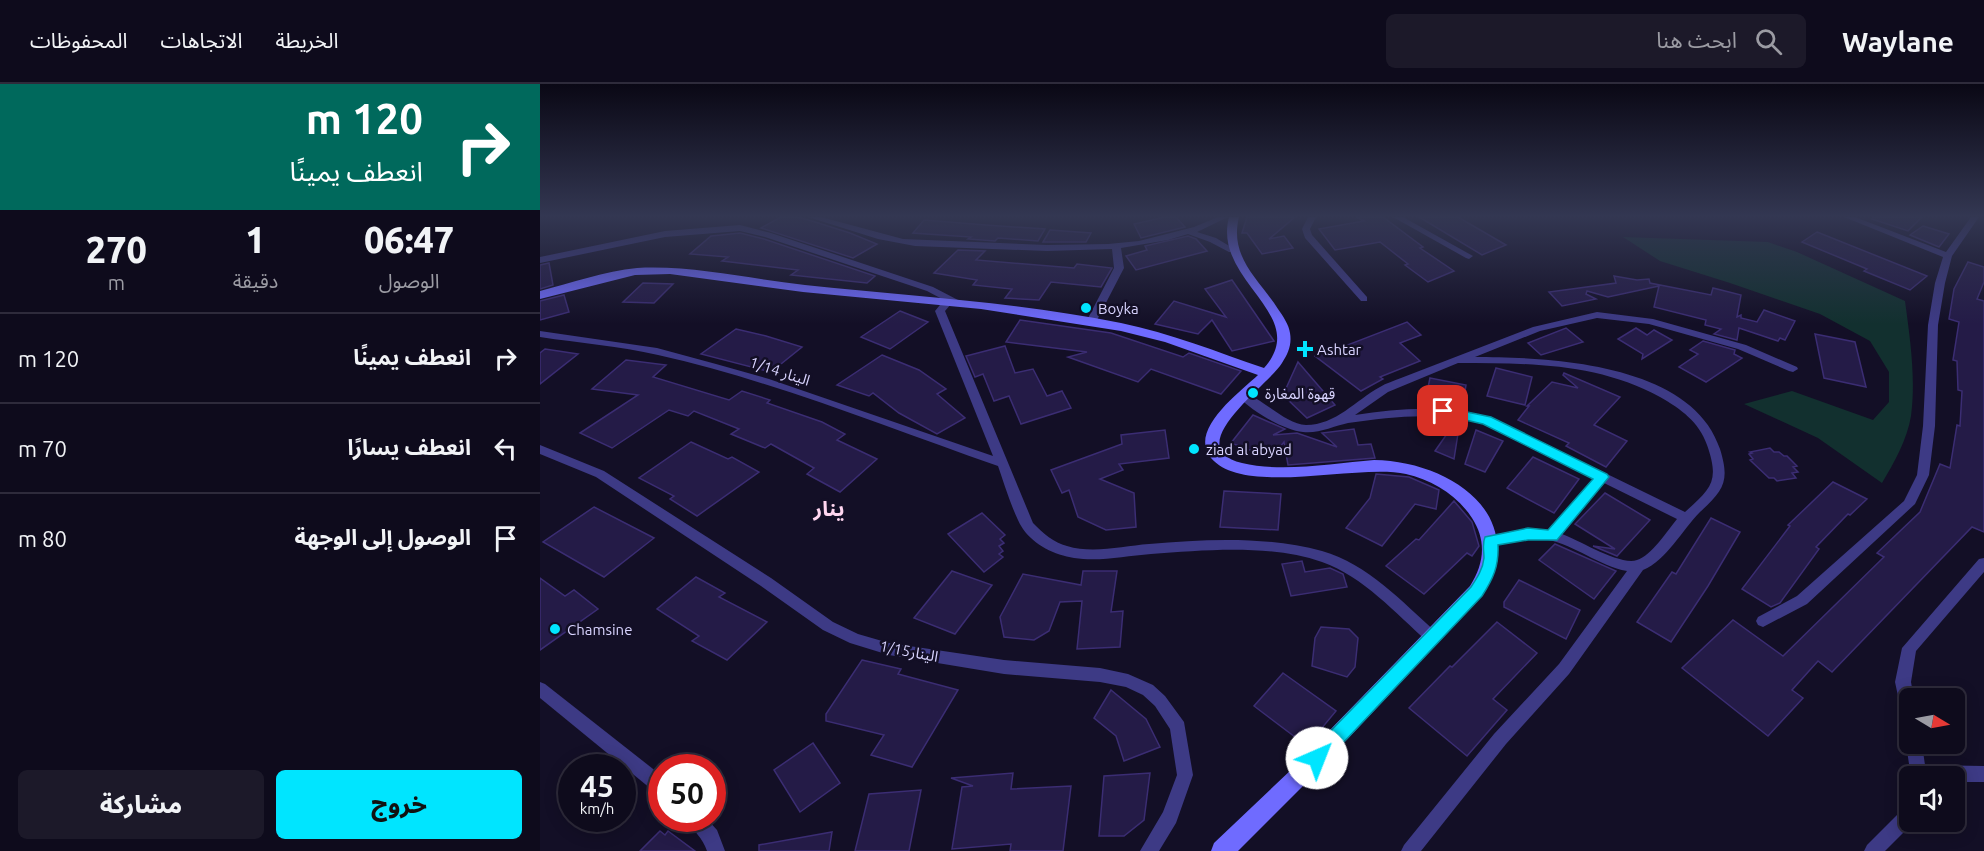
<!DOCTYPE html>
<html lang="ar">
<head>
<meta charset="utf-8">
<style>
	:root { --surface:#0e0b1c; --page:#1c1929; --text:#f1f3f6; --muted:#9b9ba3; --line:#2e2b3b; --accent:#00e5ff }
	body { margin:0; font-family:Ubuntu,"Noto Sans Arabic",sans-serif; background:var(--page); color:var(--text); direction:rtl; height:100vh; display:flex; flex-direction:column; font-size:22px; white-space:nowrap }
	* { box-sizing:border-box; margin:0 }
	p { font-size:20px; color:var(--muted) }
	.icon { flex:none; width:33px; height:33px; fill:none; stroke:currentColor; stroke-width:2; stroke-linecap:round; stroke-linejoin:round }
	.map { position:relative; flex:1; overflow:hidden; direction:ltr }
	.side { display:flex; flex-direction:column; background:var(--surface); width:540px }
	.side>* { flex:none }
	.banner { background:#00695c; color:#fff; overflow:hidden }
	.needle { width:39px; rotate:100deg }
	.buttons { position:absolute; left:1359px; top:604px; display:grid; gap:12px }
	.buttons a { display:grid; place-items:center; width:66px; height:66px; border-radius:9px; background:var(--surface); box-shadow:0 3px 15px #0003,0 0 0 2px var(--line); font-size:30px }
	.speed { position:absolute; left:18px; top:670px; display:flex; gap:12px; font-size:30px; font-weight:700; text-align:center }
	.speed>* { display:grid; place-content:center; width:78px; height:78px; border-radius:50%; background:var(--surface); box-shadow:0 3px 15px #0003,0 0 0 2px var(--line); line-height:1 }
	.speed small { font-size:15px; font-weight:400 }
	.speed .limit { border:9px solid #d22; background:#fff; color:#111 }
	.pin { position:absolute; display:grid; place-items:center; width:51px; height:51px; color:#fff; margin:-26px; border-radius:12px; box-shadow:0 3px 9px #0006 }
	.me { position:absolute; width:66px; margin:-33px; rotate:44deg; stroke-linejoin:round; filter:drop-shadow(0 0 4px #0008) }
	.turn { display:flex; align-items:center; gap:21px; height:126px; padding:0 18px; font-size:27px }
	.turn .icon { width:78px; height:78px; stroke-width:2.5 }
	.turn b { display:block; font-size:42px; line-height:51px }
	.eta { display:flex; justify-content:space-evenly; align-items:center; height:102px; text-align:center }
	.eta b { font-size:36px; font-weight:800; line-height:42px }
	.cta { display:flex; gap:12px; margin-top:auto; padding:12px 18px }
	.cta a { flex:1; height:69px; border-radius:9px; background:var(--accent); color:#111; font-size:24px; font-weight:800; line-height:69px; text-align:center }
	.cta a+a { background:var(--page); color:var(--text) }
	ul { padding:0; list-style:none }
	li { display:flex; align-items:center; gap:18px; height:90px; padding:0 18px; border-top:2px solid var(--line) }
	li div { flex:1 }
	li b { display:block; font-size:22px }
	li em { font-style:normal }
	header { display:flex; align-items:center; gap:36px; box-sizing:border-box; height:84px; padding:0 30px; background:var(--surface); border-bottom:2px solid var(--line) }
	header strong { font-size:28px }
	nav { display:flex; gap:33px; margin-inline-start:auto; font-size:21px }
	.search { width:420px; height:54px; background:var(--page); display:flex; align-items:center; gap:15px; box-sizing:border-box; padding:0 21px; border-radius:9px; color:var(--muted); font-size:22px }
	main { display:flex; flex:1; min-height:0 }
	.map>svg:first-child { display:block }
	.green { fill:#12302f }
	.building { fill:#241b47; stroke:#3b2d73; stroke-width:1.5 }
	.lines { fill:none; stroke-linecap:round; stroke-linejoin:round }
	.street { fill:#3d3a85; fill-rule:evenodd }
	.secondary { fill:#6f6bff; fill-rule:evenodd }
	.route { fill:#00e5ff; stroke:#0095a6; stroke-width:1.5 }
	.poi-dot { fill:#00e5ff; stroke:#130f26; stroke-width:2 }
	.labels { text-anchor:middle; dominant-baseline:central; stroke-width:5; stroke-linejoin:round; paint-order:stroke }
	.poi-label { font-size:15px; fill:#d9d4ff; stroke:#130f26; text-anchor:start }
	.street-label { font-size:15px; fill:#d9d4ff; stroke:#130f26 }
	.district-label { font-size:21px; font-weight:bold; fill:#ffd6f0; stroke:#130f26 }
</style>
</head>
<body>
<header>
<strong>Waylane</strong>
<div class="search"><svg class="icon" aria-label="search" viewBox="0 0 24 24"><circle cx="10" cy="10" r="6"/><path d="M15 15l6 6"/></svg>ابحث هنا</div>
<nav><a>الخريطة</a><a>الاتجاهات</a><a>المحفوظات</a></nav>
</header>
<main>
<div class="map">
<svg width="1444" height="767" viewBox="0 0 1444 767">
	<rect width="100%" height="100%" fill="#130f26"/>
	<!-- green -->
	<path class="green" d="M1083,153L1228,158L1257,168L1365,217C1370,254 1376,294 1371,332C1367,356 1354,379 1342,399L1278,354L1204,320L1252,307L1333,336L1349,318V288L1330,257L1280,230L1190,199L1120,177Z"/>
	<!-- building -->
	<g class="building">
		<polygon points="241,133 257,133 272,137 310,149 337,160 313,174 221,144"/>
		<polygon points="625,133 636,133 645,143 601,154 594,140"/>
		<polygon points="707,133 755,133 729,155 744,152 753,164 722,170 707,149 702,149"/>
		<polygon points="816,133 843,133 883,163 880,164 914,187 888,198 865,181 868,180 840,158 795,166 779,145 824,137"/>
		<polygon points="879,133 918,133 966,161 942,171"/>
		<polygon points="1333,133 1382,133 1368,147 1332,135"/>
		<polygon points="384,136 446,141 505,145 498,157 458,154 455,157 428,155 431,153 373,149"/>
		<polygon points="1383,142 1409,150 1399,163 1370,151"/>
		<polygon points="510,146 551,149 546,158 503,158"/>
		<polygon points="1277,148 1387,192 1370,206 1324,187 1327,185 1262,158"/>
		<polygon points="200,149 224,155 335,192 327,199 251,191 258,186 182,177 188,173 150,170 171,152"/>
		<polygon points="648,152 656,155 667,167 596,186 586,172 607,166 605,162"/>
		<polygon points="418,166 445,167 436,176 534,184 537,180 572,184 561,203 511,198 499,216 465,214 472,205 433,201 437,196 394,189"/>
		<polygon points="1428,178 1444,183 1444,198 1437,215 1444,217 1444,448 1432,443 1292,588 1278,577 1252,606 1263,614 1228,652 1142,584 1193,536 1243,572 1344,473 1337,469 1380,428 1400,380 1410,384 1417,341 1420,342 1422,307 1418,306 1417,277 1413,276 1419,238 1409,235 1414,205"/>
		<polygon points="9,179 13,201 0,205 0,181"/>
		<polygon points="1074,192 1097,196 1109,195 1110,199 1171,211 1173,204 1201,211 1197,233 1201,231 1201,234 1217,238 1224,226 1255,237 1245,256 1240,254 1238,257 1199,244 1197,256 1174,250 1181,245 1165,241 1166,236 1114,223 1119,202 1068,213 1047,207 1046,210 1056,215 1022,222 1009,208 1076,199"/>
		<polygon points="692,196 734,257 692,267 672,236 658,250 615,240 634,217 686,233 665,205"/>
		<polygon points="103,199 133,200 114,219 83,218"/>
		<polygon points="24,211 29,228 0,236 0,217"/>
		<polygon points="360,227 388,238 350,265 321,253"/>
		<polygon points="480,236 571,249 643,273 649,269 701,287 681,310 611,285 598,298 528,273 547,268 466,258"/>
		<polygon points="867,238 881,251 860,259 880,277 840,293 843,295 821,307 775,272 796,261 800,264"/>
		<polygon points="1026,244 1043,258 1001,271 988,259"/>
		<polygon points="1096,244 1107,251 1114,246 1132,256 1102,275 1103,270 1078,255"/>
		<polygon points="196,245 226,252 262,263 231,288 161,270"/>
		<polygon points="1275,250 1315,258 1326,303 1284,294"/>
		<polygon points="1163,257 1195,266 1194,270 1202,274 1166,298 1139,283 1158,270 1150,266"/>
		<polygon points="465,262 475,289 493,285 507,312 522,307 531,324 481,340 469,312 454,317 443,290 435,293 426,272"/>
		<polygon points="5,265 38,270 0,300 0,269"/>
		<polygon points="342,271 379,286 406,305 397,310 425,334 397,350 359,329 333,309 329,312 297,301"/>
		<polygon points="86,276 126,281 113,293 189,316 202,307 230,316 227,319 282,338 305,350 297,356 337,375 300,408 267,390 274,384 231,360 225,364 191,350 199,345 154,327 148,332 129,326 72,364 40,349 98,311 52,305"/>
		<polygon points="758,278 795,321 767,334 743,311"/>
		<polygon points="956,284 992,293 985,321 947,312"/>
		<polygon points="1024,289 1080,313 1054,341 1087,357 1066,383 1026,362 1029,359 978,336 989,322 987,322 1012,298 1038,304 1023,291"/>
		<polygon points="890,294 926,301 923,320 886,313"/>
		<polygon points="713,331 745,345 733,351 757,349 797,363 782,349 814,345 818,361 831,360 835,374 748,381 744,358 731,374 691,359"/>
		<polygon points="916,337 920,337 914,375 895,367"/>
		<polygon points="625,346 629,374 579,380 583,386 560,395 594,409 596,443 566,446 538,433 529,406 522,409 511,386 582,360 581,351"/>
		<polygon points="936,346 963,357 945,388 925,380"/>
		<polygon points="151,358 188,375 192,373 219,388 157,432 130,415 134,412 99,394"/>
		<polygon points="1230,364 1234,368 1239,368 1244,372 1247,372 1257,382 1253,383 1258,388 1252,389 1256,394 1237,397 1234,394 1229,394 1210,376 1213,375 1209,370 1212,369 1210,368"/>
		<polygon points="993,373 1039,395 1014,429 967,404"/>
		<polygon points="836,390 869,393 899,406 896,425 875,420 842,462 806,444 830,414"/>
		<polygon points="1293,398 1327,415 1310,431 1308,430 1276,463 1279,465 1240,519 1231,523 1202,505 1250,442 1248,441"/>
		<polygon points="684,407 741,410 738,446 680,443"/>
		<polygon points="1065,409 1110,436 1077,472 1053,462 1075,465 1035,440"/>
		<polygon points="914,417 932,438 939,462 932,472 927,469 884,510 846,482 876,455 879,456"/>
		<polygon points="54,423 114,454 64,493 3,458"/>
		<polygon points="442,429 465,451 460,455 464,459 459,462 463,467 459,470 463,473 444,488 408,450"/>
		<polygon points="1171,434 1200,448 1168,502 1131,558 1097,538 1132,488 1136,490"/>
		<polygon points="1015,460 1076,487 1054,515 999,476"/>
		<polygon points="762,477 765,488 790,484 803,490 807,503 751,512 742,480"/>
		<polygon points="412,487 452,501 415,550 374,534"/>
		<polygon points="543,487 577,487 571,528 583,527 580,563 537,565 542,517 520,518 509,547 494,556 464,553 460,533 483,490 541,501"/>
		<polygon points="156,493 185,509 179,513 227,538 187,576 152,557 159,552 117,525"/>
		<polygon points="0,494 25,512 34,506 58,525 0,566"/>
		<polygon points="979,496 1040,526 1026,555 964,523 964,518"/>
		<polygon points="957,538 997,569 953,615 967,626 927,672 869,624 910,582 912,583"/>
		<polygon points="781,543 809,545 818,554 815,583 807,593 772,582 775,554"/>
		<polygon points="322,576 361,585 358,590 418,606 372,683 331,671 344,651 286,637 286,630"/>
		<polygon points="743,589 796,627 767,662 714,622"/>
		<polygon points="571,606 606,635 620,663 584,677 576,652 554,634"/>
		<polygon points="273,659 300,699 260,728 234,686"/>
		<polygon points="473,689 471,705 531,702 523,767 470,767 471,760 412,765 422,703 433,702 411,694"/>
		<polygon points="610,689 604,736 584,752 559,752 564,692"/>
		<polygon points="381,706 369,767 315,767 329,710"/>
		<polygon points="120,747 125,751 128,747 155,767 100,767"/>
		<polygon points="292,748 289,767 219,767 219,761"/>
	</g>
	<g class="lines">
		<!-- street -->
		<g class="street">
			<polygon points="268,133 281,133 363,155 507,161 568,160 599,157 654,143 678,133 688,133 657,148 676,154 696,166 695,168 689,168 670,158 648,150 628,156 581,164 584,184 556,238 551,241 546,238 574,184 572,165 507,167 375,162 338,155"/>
			<polygon points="768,133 776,133 770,145 772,151 827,213 827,217 821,217 765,154 762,145"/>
			<polygon points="853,133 863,133 933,172 929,175 926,174"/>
			<polygon points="1304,133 1315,133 1406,168 1431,133 1439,133 1412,172 1405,199 1398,241 1395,342 1389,391 1375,420 1267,520 1223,543 1218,541 1216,537 1218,533 1257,512 1364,417 1377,391 1383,342 1388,241 1395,199 1403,173"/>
			<path d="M200,141L231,149L393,203L418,216V220H411L405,227L493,439C503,449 514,459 527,462C553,470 583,462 609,460C666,455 726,452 782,467C828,480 862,518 897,549L899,553L897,557L892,559L887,557C855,529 824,493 782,478C729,460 666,466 611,470C585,472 559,478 534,474C515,471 494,461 483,445C474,432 464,399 458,382C346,343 234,297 118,271C80,262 39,259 0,253V247L117,264L176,280L229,295L453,372L395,227L404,216L387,207L225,153L200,147L125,153L0,179V173L125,147Z"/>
			<path d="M1057,228L1113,235L1206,261L1257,283L1258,285L1253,288L1249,287L1198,265L1109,240L1057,234L1000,247L935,273C1010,273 1152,279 1180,365C1190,397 1184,406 1160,428C1142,446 1127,476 1103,486L1029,590L966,660L881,767H861L864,761L954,650L1019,580L1087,487C1059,482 1035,461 1008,456C989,452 969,458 951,462L946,461L944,457L946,453L980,446H1010L1054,394L942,339C898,328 854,332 808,339C794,342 778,350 763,348C744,346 711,327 699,313L700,310C716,307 743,340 766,341C796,341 816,316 840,303C846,299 854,297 861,294L993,243ZM918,279C988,279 1058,279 1120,313C1141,325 1159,338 1167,361C1180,398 1171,404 1145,428L950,333C905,321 861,324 815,331L848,308ZM1064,399L1137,435C1128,446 1111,472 1097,476C1080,482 1039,456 1022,450Z"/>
			<polygon points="0,361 64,387 231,494 293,538 318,550 349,559 464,576 560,584 588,590 613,601 625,612 644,638 653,691 636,739 619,767 600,767 623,728 637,691 630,645 615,622 603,611 586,603 560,598 464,590 349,571 310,559 283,546 221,502 56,393 0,370"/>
			<polygon points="1444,474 1444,488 1376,567 1371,598 1374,615 1370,615 1370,642 1364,640 1355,598 1362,564 1439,475"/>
			<polygon points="0,598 5,600 122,692 122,711 116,709 0,614"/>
			<polygon points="1370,654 1370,660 1382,660 1385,681 1444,682 1444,698 1414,698 1414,693 1371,693 1366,660"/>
			<polygon points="1370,722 1370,738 1374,738 1345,767 1324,767 1327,761 1364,724"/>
			<path d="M147,735H167L177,746L185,767H167C163,754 153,747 147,735Z"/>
		</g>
		<!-- secondary -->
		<path class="secondary" d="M689,133H699C689,173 718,194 738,225C743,232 749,241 750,249C752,261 748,270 742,279C729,301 638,363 702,379C742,389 794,379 834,376C909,377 992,431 942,512L767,698L698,767H671L674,759L753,684L930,502C944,480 947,457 932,434C917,411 892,396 866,390C818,379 704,413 671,374C648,346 699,309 718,291L625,258L581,247L441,225L263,208L130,190L95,191L0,215V207C31,199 65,187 97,184C153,181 209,195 265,201C370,212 476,218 581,239C630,249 677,268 724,284C772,230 672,198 689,133Z"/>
	</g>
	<!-- sky -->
	<linearGradient id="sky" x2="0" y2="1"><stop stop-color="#0a0815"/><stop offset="0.55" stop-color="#333752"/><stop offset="1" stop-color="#333752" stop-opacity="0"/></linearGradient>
	<rect width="1444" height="240" fill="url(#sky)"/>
	<!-- route -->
	<path class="route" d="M903,323L951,333L1067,390L1069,393L1017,456H988L958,461C959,482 953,495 942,512L783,680L777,683L770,680L767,674L770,668L931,503C937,494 943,485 944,474C944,466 942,460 945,453L988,444L1008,446L1053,395L943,340L899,330L897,327L899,324Z"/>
	<!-- markers -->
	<g class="poi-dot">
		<circle cx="546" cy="224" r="6"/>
		<path d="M762 256h6v6h6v6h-6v6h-6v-6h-6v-6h6z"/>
		<circle cx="713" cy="309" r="6"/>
		<circle cx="654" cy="365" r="6"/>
		<circle cx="15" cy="545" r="6"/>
	</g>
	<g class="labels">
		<!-- poi labels -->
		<g class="poi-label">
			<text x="558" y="224">Boyka</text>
			<text x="777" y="265">Ashtar</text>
			<text x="725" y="309">قهوة المغارة</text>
			<text x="666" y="365">ziad al abyad</text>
			<text x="27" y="545">Chamsine</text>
		</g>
		<!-- street labels -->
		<g class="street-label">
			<text transform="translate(240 287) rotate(18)">الينار 1/14</text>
			<text transform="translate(369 567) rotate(11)">الينار1/15</text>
		</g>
		<!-- district labels -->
		<g class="district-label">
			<text x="289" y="424">ينار</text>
		</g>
	</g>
</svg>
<div class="buttons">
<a><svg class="needle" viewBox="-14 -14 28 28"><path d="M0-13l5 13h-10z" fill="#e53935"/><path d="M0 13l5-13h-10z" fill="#9b9ba3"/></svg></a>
<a><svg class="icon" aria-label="sound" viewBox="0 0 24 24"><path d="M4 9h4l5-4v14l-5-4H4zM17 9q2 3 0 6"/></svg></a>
</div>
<div class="speed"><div>45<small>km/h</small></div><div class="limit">50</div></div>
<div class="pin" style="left:903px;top:327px;background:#d93025"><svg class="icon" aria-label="arrive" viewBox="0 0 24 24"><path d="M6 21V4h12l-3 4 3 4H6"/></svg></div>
<svg class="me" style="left:777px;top:674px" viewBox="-20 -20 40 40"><circle r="19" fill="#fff"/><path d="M0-13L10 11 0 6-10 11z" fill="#00e5ff"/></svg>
</div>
<section class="side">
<div class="banner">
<div class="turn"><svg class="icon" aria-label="right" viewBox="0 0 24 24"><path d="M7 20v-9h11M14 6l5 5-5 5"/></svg><div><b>120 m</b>انعطف يمينًا</div></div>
</div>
<div class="eta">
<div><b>06:47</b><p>الوصول</p></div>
<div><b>1</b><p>دقيقة</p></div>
<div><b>270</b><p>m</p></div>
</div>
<ul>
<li><svg class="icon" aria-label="right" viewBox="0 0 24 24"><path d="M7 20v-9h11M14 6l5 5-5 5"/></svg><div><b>انعطف يمينًا</b></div><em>120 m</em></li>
<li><svg class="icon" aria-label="left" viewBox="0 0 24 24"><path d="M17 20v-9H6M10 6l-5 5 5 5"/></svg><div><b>انعطف يسارًا</b></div><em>70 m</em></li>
<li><svg class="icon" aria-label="arrive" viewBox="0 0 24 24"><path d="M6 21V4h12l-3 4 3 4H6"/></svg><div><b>الوصول إلى الوجهة</b></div><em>80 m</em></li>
</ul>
<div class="cta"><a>خروج</a><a>مشاركة</a></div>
</section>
</main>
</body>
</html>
